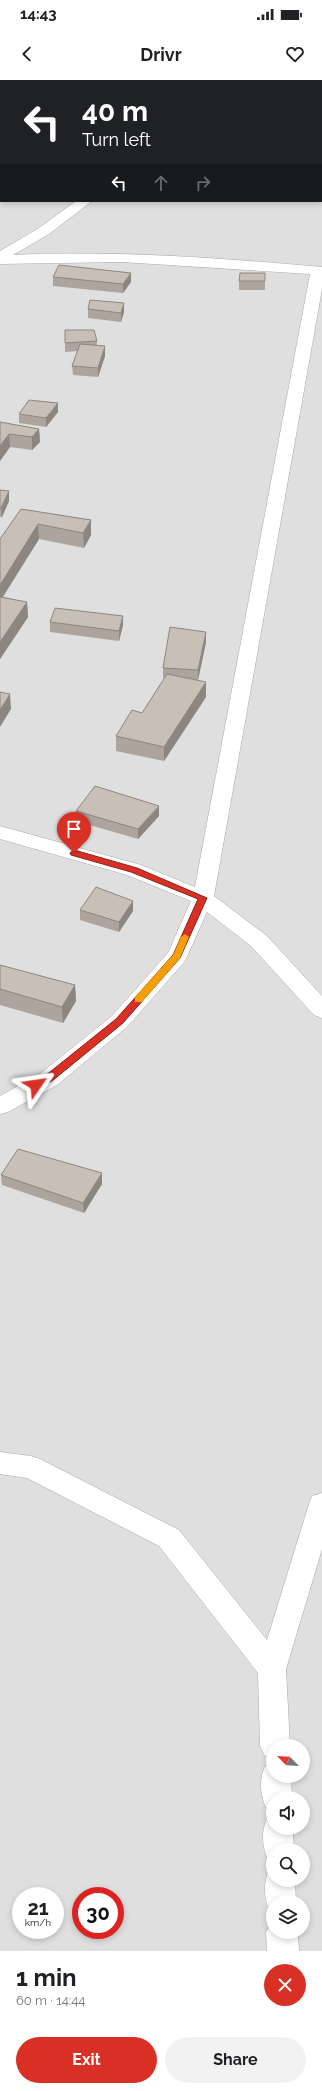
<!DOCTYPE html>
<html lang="en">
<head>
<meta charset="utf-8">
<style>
	:root { --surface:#fff; --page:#f2f2f2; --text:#202124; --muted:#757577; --accent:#d93025 }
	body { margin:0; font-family:Raleway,sans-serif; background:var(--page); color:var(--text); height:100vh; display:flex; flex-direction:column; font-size:15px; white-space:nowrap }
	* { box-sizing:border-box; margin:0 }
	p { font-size:13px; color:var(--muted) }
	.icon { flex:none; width:22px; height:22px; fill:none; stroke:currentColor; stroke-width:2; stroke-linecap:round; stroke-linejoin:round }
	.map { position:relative; height:1871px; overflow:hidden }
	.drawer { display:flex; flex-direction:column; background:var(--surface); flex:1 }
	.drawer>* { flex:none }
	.hud { position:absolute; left:0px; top:0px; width:322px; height:122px; box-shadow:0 2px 6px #0003; background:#202124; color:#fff; overflow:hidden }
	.needle { width:26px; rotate:294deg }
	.controls { position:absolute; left:266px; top:1659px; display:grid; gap:8px }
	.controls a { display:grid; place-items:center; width:44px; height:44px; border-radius:50%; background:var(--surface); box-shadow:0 2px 6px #0003; font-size:20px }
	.speed { position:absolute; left:12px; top:1807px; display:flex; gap:8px; font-size:20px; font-weight:700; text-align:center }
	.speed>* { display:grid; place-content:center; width:52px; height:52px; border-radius:50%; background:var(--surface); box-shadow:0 2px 6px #0003; line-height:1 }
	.speed small { font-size:10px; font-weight:400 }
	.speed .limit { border:6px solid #d22; background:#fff; color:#111 }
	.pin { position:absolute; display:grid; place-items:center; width:34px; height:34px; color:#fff; margin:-41px -17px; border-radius:50% 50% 50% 0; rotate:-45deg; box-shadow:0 0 4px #0007 }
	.pin .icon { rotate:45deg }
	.me { position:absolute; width:44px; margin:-22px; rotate:58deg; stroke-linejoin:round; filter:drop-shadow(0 0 3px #0008) }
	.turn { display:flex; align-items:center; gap:14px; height:84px; padding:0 16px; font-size:18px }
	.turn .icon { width:52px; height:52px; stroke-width:2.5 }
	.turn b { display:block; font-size:28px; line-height:34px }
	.lanes { display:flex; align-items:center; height:38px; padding:0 16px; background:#0003; justify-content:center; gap:20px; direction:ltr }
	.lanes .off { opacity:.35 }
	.round { display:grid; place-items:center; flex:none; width:42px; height:42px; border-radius:21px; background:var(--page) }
	.head { display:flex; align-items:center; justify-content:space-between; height:68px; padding:0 16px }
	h1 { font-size:24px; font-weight:700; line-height:30px }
	.primary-button { display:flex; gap:8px; margin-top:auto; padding:8px 16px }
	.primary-button a { flex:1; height:46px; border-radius:24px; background:var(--accent); color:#fff; font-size:16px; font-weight:700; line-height:46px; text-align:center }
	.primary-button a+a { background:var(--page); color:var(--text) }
	.status { display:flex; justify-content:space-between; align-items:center; height:28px; padding:0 20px; background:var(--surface); direction:ltr }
	.status svg { height:11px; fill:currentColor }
	header { display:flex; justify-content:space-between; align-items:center; height:52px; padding:0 16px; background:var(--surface); font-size:18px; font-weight:700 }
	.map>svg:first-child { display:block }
	.residential { fill:#e0dfdf; fill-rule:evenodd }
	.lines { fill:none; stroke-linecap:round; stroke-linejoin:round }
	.minor-casing { stroke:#a9a9a9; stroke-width:1 }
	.minor { fill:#fff; fill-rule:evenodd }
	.wall { fill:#aca49d }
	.shaded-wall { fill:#8c8680 }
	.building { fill:#c8bfb7; stroke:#8c8680 }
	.route { fill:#d93025; stroke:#8d1f18 }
	.slow { fill:#f59e0b }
</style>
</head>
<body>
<div class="status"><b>14:43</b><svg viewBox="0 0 49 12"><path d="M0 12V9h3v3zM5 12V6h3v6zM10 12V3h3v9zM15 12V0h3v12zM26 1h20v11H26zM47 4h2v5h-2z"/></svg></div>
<header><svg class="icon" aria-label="back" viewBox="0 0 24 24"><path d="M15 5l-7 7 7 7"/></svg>Drivr<svg class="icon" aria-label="heart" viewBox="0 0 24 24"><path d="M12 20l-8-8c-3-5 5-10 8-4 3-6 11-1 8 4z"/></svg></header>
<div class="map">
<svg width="322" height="1871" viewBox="0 0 322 1871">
	<rect width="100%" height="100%" fill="#f2efe9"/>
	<!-- residential -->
	<path class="residential" d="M0,0H322V1871H0ZM1,1H321V121H1ZM273,1666H303V1696H273ZM273,1718H303V1748H273ZM273,1770H303V1800H273ZM21,1816H55V1850H21ZM81,1816H115V1850H81ZM273,1822H303V1852H273Z"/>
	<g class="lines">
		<!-- minor casing -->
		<g class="minor-casing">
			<g id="minor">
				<polygon points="231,0 244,0 231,1"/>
				<rect x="321" y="20" width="1" height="8"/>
				<polygon points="0,24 1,24 0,33"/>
				<path d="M76,121H92L49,154L13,175C117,170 219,178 322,187V209L214,816L267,856L322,916V938L314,935L251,866L207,832L185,881L128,946L57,1005L8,1032L0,1034V1016L41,993L112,936L168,873L191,821L127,795L0,759V746L141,785L195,807L310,194L121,182L0,184V171L39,148Z"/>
				<polygon points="0,1372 31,1376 40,1379 179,1450 267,1560 309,1424 312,1416 322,1413 322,1469 286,1589 290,1666 273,1666 273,1679 265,1676 260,1666 258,1593 159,1466 27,1398 0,1394"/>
				<path d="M273,1683V1696H291L292,1718H273V1731L266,1728C260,1714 259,1700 265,1686Z"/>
				<path d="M273,1736V1748H293L294,1770H273V1782L268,1780C262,1766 261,1752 267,1738Z"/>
				<path d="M273,1788V1800H295L296,1822H273V1834L270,1833C264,1818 263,1804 269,1789Z"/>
				<polygon points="273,1840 273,1852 298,1852 299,1871 267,1871 266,1852"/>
			</g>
		</g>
		<!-- minor -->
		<use href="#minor" class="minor"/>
	</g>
	<!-- wall -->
	<g class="wall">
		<polygon points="131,193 131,202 123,213 53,206 53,197"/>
		<polygon points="265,193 265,210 239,210 239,201"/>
		<polygon points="124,223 124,232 121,242 88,238 88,229"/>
		<polygon points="65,250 97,261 97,266 105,276 98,297 73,295 72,286 78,271 65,272"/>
		<polygon points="58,332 46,347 19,343 19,334"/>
		<polygon points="0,342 39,349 40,362 32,370 10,367 0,381"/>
		<polygon points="0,410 9,411 9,421 2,437 0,437"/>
		<polygon points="21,429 91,440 91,455 84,468 39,459 3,517 27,522 28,537 0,579 0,459"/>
		<polygon points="123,536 123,545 119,561 50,552 50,542"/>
		<polygon points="206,552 206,562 198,600 194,600 206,617 164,681 116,671 116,656 142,633 165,598 163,598 163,588"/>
		<polygon points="76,731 159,736 138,759 76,741"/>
		<polygon points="133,821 133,831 119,852 80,840 80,830"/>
		<polygon points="0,885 75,905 76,921 63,943 0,925"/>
		<polygon points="102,1093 102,1104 84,1133 2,1105 1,1095"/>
	</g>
	<!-- shaded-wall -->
	<g class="shaded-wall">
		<polygon points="131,193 131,202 123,213 123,204"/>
		<polygon points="124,223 124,232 121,242 121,233"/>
		<polygon points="105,266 105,276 98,297 98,288"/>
		<polygon points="58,323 58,332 46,347 46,338"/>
		<polygon points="39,349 40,362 32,370 32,357"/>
		<polygon points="9,354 10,367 0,381 0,366"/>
		<polygon points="9,411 9,421 2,437 1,428"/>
		<polygon points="91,440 91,455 84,468 83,453"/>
		<polygon points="38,444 39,459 0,521 0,505"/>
		<polygon points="27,522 28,537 0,579 0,562"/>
		<polygon points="123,536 123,545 119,561 119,551"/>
		<polygon points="206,552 206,562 198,600 198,590"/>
		<polygon points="206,602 206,617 164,681 164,667"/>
		<polygon points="10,614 11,629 0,647 0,630"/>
		<polygon points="159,726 159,736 138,759 138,749"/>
		<polygon points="133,821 133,831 119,852 119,842"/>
		<polygon points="75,905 76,921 63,943 62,927"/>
		<polygon points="102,1093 102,1104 84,1133 83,1123"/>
	</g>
	<!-- building -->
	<g class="building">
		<polygon points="59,185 131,193 123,204 53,197"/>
		<polygon points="240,193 265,193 265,201 239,201"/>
		<polygon points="90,220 124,223 121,233 88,229"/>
		<polygon points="65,250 94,250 97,261 65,263"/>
		<polygon points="80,264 105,266 98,288 72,286"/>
		<polygon points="29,320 58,323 46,338 19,334"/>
		<polygon points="0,342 39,349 32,357 9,354 0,366"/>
		<polygon points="0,410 9,411 1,428 0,428"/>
		<polygon points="21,429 91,440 83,453 38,444 0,505 0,459"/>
		<polygon points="0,517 27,522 0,562"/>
		<polygon points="55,528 123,536 119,551 50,542"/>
		<polygon points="170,547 206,552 198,590 163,588"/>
		<polygon points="167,594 206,602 164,667 116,656 132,630 142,633"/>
		<polygon points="0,612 10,614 0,630"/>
		<polygon points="95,706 159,726 138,749 76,731"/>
		<polygon points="96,807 133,821 119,842 80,830"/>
		<polygon points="0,885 75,905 62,927 0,909"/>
		<polygon points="18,1069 102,1093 83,1123 1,1095"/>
	</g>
	<!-- route -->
	<polygon class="route" points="74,770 137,788 207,818 180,878 123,943 52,1001 36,1009 32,1005 45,996 116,939 173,875 198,819 131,792 71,775 70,773"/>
	<!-- slow -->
	<polygon class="slow" points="185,854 189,857 180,878 142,922 135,922 135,917 173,875 181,857"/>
</svg>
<div class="controls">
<a><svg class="needle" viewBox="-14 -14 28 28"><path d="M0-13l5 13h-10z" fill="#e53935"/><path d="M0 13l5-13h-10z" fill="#757577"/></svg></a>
<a><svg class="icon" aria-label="sound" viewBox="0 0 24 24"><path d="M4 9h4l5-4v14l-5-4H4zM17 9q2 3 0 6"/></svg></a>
<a><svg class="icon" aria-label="search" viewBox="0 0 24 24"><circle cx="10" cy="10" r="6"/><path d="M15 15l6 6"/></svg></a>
<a><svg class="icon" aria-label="layers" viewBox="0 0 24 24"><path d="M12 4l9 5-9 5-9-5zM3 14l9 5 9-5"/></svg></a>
</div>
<div class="speed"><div>21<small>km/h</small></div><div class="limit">30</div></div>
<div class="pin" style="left:74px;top:773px;background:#d93025"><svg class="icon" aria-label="arrive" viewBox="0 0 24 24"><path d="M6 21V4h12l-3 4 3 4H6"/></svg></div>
<svg class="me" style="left:36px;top:1005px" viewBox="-20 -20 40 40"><path d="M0-17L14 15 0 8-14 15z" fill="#d93025" stroke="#fff" stroke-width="4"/></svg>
<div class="hud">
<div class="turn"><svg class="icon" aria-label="left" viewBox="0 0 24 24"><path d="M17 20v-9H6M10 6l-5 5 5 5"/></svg><div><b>40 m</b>Turn left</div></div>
<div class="lanes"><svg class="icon" aria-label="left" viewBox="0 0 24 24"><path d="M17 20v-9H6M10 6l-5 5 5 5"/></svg><svg class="icon off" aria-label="ahead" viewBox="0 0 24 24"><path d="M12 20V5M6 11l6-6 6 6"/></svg><svg class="icon off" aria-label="right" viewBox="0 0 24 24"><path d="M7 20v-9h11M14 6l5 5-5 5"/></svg></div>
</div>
</div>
<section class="drawer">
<div class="head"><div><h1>1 min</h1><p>60 m · 14:44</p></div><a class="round" style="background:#d93025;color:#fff"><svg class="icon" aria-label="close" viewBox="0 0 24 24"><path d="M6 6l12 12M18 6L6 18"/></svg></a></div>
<div class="primary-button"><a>Exit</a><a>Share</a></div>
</section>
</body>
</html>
